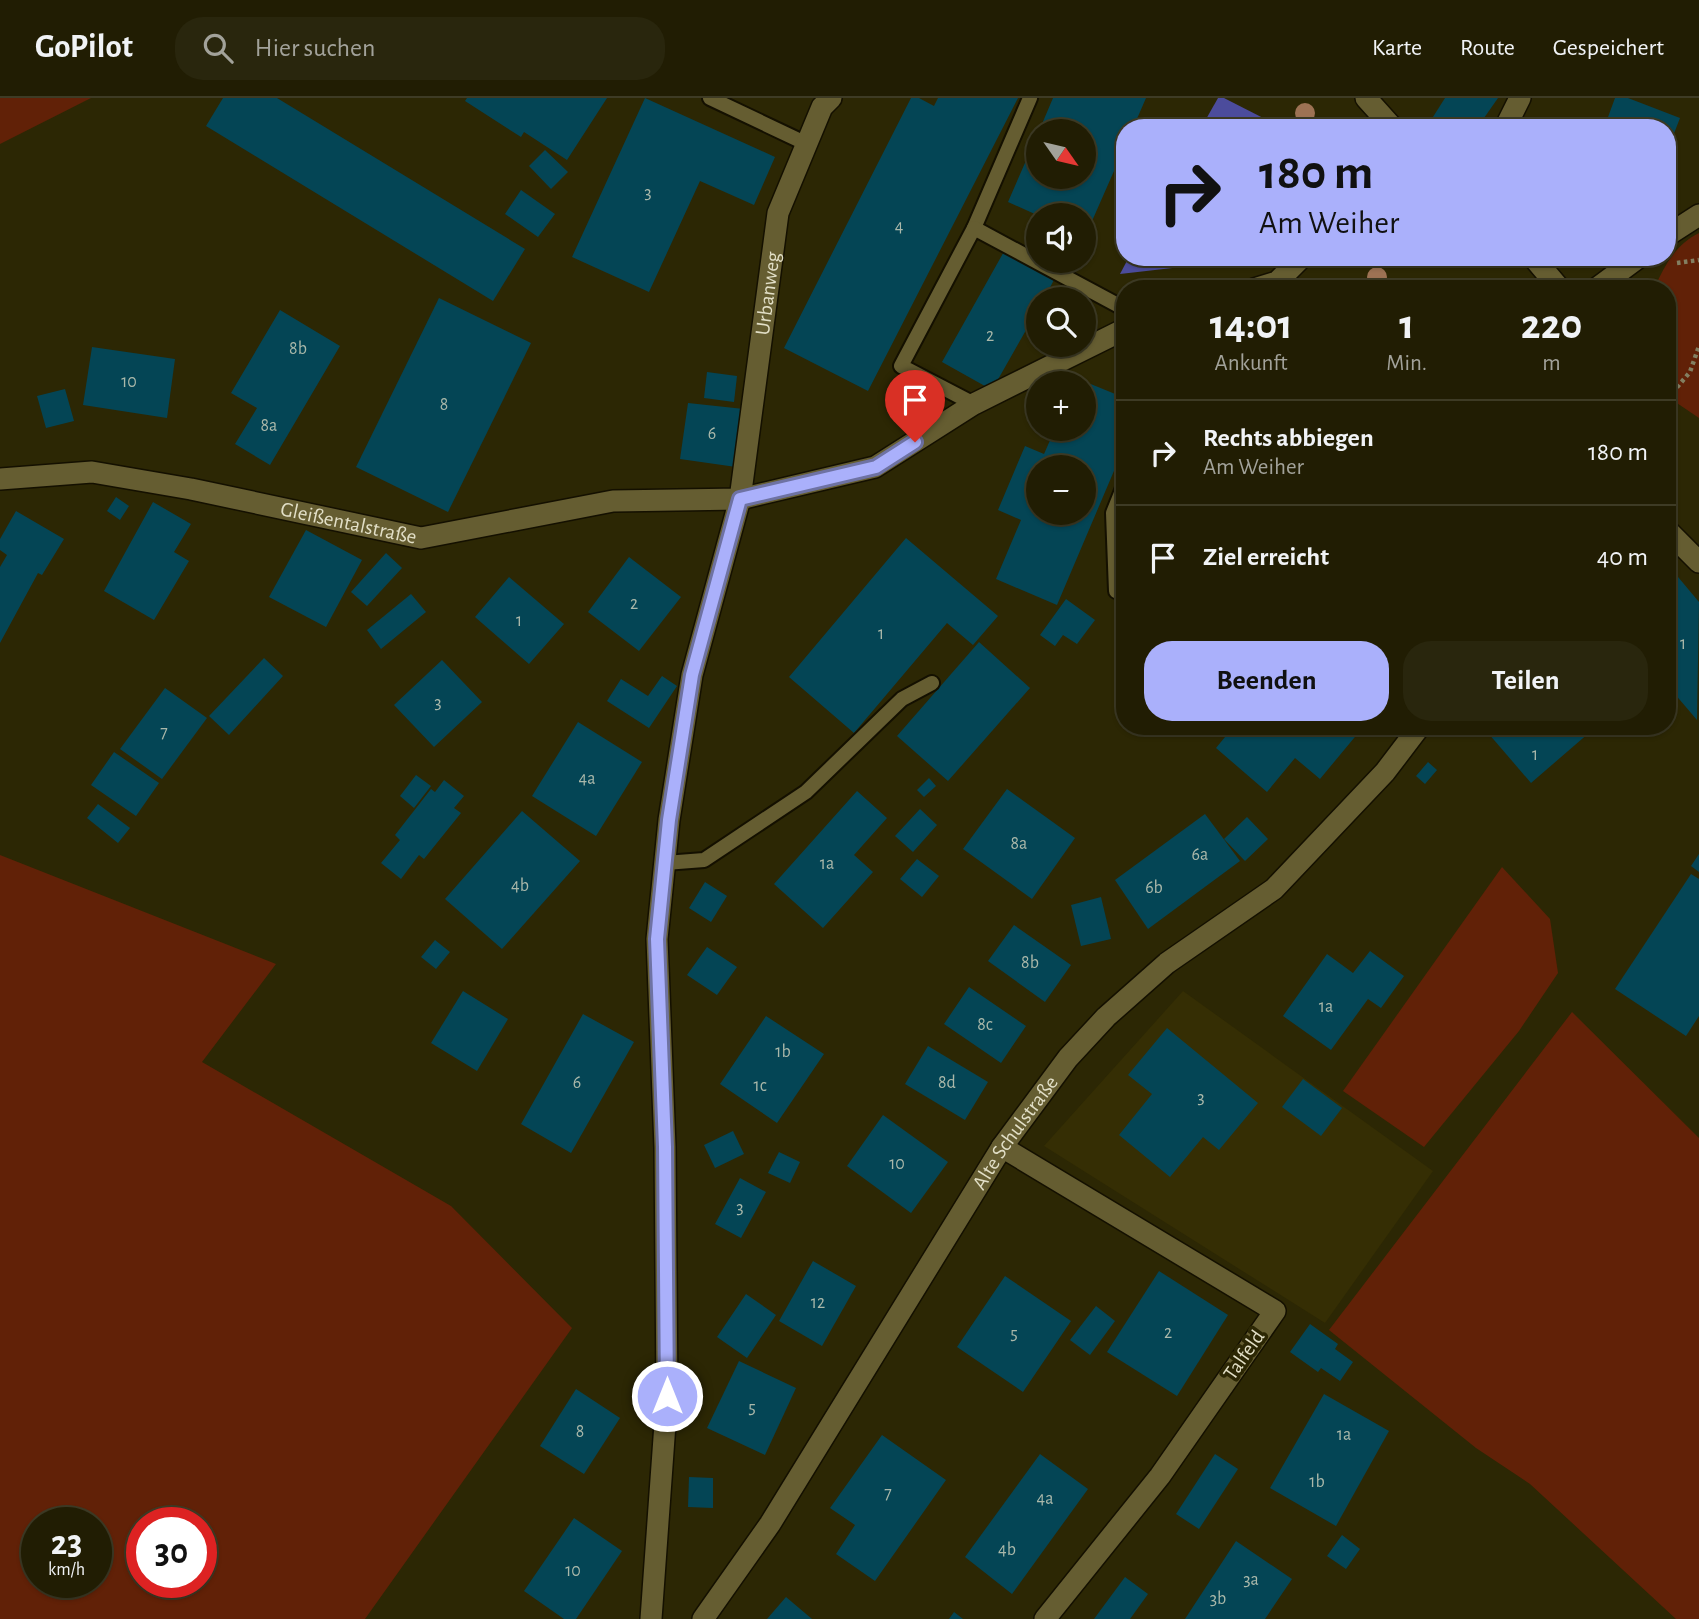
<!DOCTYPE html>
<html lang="de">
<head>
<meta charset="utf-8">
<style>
	:root { --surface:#211d03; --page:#29260d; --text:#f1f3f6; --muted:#a2a29a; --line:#3e3b25; --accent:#aab0fb }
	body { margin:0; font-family:"Alegreya Sans",sans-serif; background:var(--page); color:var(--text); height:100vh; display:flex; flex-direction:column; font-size:26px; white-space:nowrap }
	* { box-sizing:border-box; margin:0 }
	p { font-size:23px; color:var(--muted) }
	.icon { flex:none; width:38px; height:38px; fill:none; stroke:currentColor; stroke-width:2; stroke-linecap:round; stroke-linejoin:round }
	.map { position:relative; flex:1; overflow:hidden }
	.drawer { position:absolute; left:1116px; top:182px; width:560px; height:455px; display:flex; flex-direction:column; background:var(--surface); border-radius:28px; box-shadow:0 2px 5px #0004,0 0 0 2px var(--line) }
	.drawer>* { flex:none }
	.top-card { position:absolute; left:1116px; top:21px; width:560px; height:147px; border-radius:28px; box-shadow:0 2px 5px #0004,0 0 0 2px var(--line); background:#aab0fb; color:#111; overflow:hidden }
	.needle { width:46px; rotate:124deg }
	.tools { position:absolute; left:1026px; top:21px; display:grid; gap:14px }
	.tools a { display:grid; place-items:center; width:70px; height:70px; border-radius:50%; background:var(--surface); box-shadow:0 2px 5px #0004,0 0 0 2px var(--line); font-size:35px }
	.speed { position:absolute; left:21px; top:1409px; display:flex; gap:14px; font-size:35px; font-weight:700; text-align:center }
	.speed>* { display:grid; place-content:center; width:91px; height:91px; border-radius:50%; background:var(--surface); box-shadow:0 2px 5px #0004,0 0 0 2px var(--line); line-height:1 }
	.speed small { font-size:18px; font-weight:400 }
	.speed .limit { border:10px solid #d22; background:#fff; color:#111 }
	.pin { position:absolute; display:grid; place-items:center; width:60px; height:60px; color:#fff; margin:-72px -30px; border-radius:50% 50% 50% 0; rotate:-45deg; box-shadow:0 0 7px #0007 }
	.pin .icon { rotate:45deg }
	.me { position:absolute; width:77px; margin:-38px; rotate:0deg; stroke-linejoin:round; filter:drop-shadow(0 0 5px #0008) }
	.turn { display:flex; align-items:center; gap:24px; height:147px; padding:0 28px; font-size:32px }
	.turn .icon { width:91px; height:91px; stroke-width:2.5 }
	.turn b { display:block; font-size:49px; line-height:60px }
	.eta { display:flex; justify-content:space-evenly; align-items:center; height:119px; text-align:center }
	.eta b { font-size:42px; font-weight:700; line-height:49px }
	.cta { display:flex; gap:14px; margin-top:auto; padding:14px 28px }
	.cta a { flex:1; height:80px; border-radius:28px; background:var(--accent); color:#111; font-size:28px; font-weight:700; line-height:80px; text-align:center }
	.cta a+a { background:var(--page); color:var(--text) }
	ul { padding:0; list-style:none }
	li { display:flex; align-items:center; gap:21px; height:105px; padding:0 28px; border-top:2px solid var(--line) }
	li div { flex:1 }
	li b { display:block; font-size:26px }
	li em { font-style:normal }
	header { display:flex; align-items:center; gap:42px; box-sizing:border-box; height:98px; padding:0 35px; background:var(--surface); border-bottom:2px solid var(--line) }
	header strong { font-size:33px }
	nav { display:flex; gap:38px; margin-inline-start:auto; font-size:24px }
	.search { width:490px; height:63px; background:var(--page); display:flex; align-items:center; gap:18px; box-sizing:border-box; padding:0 24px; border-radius:28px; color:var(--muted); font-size:26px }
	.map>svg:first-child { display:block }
	.built { fill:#352e04 }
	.green { fill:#612107; fill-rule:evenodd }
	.water { fill:#4c4c9c }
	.building { fill:#044555; fill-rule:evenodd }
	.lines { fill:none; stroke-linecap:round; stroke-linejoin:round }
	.lane-casing { stroke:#141000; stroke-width:18 }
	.street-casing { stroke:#141000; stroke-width:24 }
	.secondary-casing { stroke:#141000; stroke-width:24 }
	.path { stroke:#837f61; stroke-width:4.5; stroke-dasharray:3.5 3.5; stroke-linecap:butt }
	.lane { stroke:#655d31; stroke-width:14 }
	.street { stroke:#655d31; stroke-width:21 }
	.secondary { stroke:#655d31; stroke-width:21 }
	.tree { fill:#9d7254 }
	.route-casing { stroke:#6e72a3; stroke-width:18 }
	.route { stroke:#aab0fb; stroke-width:12 }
	.labels { text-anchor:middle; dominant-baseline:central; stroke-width:7; stroke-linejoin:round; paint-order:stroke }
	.number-label { font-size:18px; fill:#aab8aa }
	.street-label { font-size:21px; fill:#e2dfc7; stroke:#2c2704 }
</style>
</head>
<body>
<header>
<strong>GoPilot</strong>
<div class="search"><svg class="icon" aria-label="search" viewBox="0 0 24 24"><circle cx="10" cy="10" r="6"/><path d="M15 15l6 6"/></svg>Hier suchen</div>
<nav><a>Karte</a><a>Route</a><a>Gespeichert</a></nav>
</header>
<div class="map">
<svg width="1699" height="1521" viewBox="0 0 1699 1521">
	<rect width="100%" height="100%" fill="#2c2704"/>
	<!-- built -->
	<polygon class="built" points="1183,893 1433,1073 1325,1225 1044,1048"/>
	<!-- green -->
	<g class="green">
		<polygon points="0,0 91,0 0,46"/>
		<path d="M1699,135V320L1668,299V191H1654C1664,168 1676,146 1699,135Z"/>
		<path d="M0,757L276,866L202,964L451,1108L572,1230L365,1521H0ZM37,1424H96V1484H37ZM142,1424H201V1484H142Z"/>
		<polygon points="1502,769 1550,821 1558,875 1519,933 1424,1049 1343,993"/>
		<polygon points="1572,914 1699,1040 1699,1521 1676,1521 1530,1386 1476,1350 1329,1232"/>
	</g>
	<!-- water -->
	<g class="water">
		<polygon points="1218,0 1224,0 1283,30 1201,30"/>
		<polygon points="1129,159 1207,159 1190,168 1120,176"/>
	</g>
	<!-- building -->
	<g class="building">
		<polygon points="223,0 277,0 525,151 493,203 206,28"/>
		<polygon points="467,0 607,0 567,62 524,34 521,39 465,3"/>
		<polygon points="645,0 775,59 754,107 700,83 649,194 572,159"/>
		<polygon points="911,0 919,0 934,8 938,0 1018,0 868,293 784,250"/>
		<polygon points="1053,0 1146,0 1133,30 1125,30 1125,48 1085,139 1083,117 1037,117 1008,104 1038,35 1038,79 1083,79 1083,33 1039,33"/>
		<polygon points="1445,0 1498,0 1477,30 1426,30"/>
		<polygon points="1615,0 1628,0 1680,20 1668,51 1668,30 1604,30"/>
		<polygon points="545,52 568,74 551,91 529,68"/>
		<polygon points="521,92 555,116 538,139 505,116"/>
		<polygon points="1006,150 1056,178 1044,201 1038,201 1038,211 992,292 942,264"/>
		<polygon points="439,200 531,245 448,414 356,369"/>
		<polygon points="280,212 340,248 270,367 235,346 257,310 231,295"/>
		<polygon points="92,249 175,261 167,320 83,307"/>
		<polygon points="707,274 737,278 734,304 704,300"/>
		<path d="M1076,280L1125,300V347L1057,507L996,481L1021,422L998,412L1025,348L1044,356L1055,331H1083V285H1074ZM1038,369H1083V415H1038Z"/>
		<polygon points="65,291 74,323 46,330 37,298"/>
		<polygon points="688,305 744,311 736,369 680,361"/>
		<polygon points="116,399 129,408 120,422 107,413"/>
		<polygon points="153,404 191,426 174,454 189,463 154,522 104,493"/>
		<polygon points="16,413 64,441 42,477 38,475 0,545 0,469 7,457 0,452 0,441"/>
		<polygon points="306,432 362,462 326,529 269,499"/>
		<polygon points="906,440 998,518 973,547 947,525 854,635 789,579"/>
		<polygon points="386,455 402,470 367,508 351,494"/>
		<polygon points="629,459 681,499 639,553 588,514"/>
		<polygon points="1668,467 1699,504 1697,622 1668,588"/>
		<polygon points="509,479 564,526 529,566 475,519"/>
		<polygon points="411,496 426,514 381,551 367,532"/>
		<polygon points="1066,501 1095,522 1077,546 1063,537 1055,548 1040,537"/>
		<polygon points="1125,507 1125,529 1115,524"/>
		<polygon points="979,544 1030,590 948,683 897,638"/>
		<polygon points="264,560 283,578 229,637 209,618"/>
		<polygon points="442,562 482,604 434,649 394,607"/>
		<polygon points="1125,562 1125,584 1115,577"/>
		<polygon points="662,578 677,588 649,630 607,603 621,581 648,598"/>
		<polygon points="165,590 207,620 162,681 120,651"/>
		<polygon points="578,624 642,664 596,738 532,698"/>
		<polygon points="1234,628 1364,628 1320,681 1295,660 1267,694 1216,650"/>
		<polygon points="1482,628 1597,628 1531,685"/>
		<polygon points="114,654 159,685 136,718 91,687"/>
		<polygon points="1428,664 1437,672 1425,686 1416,678"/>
		<polygon points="416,677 431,688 414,710 400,698"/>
		<polygon points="929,680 936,688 924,699 917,692"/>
		<polygon points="444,682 464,698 454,710 461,715 424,761 419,757 401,781 381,765 400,742 395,737 431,691 435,694"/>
		<polygon points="1007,691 1075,740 1032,801 963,751"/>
		<polygon points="857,693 887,720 854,757 873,774 823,830 774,786"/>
		<polygon points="98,706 130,730 118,745 87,720"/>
		<polygon points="920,711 937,727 913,754 895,738"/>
		<polygon points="522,713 580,763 502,851 445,801"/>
		<polygon points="1205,716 1240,763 1148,831 1115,782"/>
		<polygon points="1247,719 1268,741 1245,763 1224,741"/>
		<polygon points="1699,756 1699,774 1691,768"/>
		<polygon points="917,761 939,778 922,799 900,781"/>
		<polygon points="1691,776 1699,781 1699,918 1686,938 1615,891"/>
		<polygon points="705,784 727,798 711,824 689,810"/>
		<polygon points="1101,799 1111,841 1081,848 1071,807"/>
		<polygon points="1014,827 1071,867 1045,904 988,863"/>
		<polygon points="435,842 450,854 436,871 421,859"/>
		<polygon points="707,849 737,869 717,897 687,877"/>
		<polygon points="1370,853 1404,878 1381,910 1368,901 1331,952 1283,918 1327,856 1353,875"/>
		<polygon points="969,889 1026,928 1001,965 944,926"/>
		<polygon points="463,893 508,921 477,973 431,945"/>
		<polygon points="583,916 634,944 571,1055 521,1026"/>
		<polygon points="766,918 824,956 777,1025 720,986"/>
		<polygon points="1167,930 1258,1005 1219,1052 1203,1039 1170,1079 1119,1037 1152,996 1128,977"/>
		<polygon points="928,948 988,984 965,1022 905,986"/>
		<polygon points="1303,981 1342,1010 1321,1038 1282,1009"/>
		<polygon points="883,1017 948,1064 911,1115 847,1068"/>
		<polygon points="733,1033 744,1056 715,1070 704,1047"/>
		<polygon points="779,1054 800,1064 790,1085 768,1075"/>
		<polygon points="740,1080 766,1094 741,1140 715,1126"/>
		<polygon points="813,1163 856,1188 822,1248 779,1223"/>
		<polygon points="1159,1173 1228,1217 1177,1298 1107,1254"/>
		<polygon points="1005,1178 1071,1223 1023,1294 957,1249"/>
		<polygon points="746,1196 776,1217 747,1260 717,1239"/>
		<polygon points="1096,1208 1115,1223 1090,1257 1070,1242"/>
		<polygon points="1310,1226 1338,1246 1335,1251 1353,1264 1340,1283 1321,1270 1318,1274 1290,1254"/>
		<polygon points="739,1263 796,1290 765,1357 707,1330"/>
		<polygon points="576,1291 620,1320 584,1376 540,1348"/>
		<polygon points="1324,1296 1389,1333 1336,1428 1270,1390"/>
		<polygon points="882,1337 946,1382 875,1483 836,1456 855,1427 830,1410"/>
		<polygon points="1040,1356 1088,1391 1012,1496 965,1459"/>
		<polygon points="1215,1356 1238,1371 1199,1431 1176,1416"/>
		<polygon points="689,1379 713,1380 713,1410 688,1409"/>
		<polygon points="574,1420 622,1453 576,1521 564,1521 524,1493"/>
		<polygon points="1342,1437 1360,1451 1346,1471 1327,1458"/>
		<polygon points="1236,1443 1292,1481 1265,1521 1185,1521"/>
		<polygon points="1125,1479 1148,1496 1130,1521 1094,1521"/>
		<polygon points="786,1499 812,1521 767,1521"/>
		<polygon points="954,1514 963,1521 949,1521"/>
	</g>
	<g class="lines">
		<!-- lane casing -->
		<g class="lane-casing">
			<g id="lane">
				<polyline points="710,0 807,46"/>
				<polyline points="974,130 1030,0"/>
				<polyline points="974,306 901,268 974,130 1125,211"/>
				<polyline points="1116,493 1113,415 1125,385"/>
				<polyline points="665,765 704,762 806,694 902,601 932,585"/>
			</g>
		</g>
		<!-- street casing -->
		<g class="street-casing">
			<g id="street">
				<polyline points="1505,30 1520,0"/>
				<polyline points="1668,137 1699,117"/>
				<polyline points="1254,191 1277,184 1302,159"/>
				<polyline points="1596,191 1639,159"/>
				<path id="s1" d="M0,381L92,374L191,391L421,440L613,403L740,401L875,369L974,306L1125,231"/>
				<polyline points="1002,1049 1275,1213 1160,1378 1045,1521"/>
				<path id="s2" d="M651,1521L667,1298L665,1049L657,841L669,722L692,577L740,401L778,115L822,9L831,0"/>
				<path id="s3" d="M703,1521L770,1426L1002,1049L1068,960L1106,919L1167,865L1274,791L1385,674L1420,628"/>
			</g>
		</g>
		<!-- secondary casing -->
		<g class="secondary-casing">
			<g id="secondary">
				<polyline points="1366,0 1393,30"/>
				<polyline points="1533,159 1560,191"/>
				<polyline points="1668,433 1699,464"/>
			</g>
		</g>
		<!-- path -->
		<g class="path">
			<polyline points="1677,165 1699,162"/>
			<polyline points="1668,300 1690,274 1699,248"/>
		</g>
		<!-- lane -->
		<use href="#lane" class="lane"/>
		<!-- street -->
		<use href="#street" class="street"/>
		<!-- secondary -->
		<use href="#secondary" class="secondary"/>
	</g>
	<!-- trees -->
	<g class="tree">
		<circle cx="1305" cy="15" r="10"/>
		<circle cx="1377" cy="179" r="10"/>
	</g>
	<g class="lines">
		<!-- route casing -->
		<g class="route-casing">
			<polyline id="route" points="667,1298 665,1049 657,841 669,722 692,577 740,401 876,369 915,344"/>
		</g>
		<!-- route -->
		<use href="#route" class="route"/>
	</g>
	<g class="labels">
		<!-- number labels -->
		<g class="number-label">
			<text x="648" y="95">3</text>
			<text x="899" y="129">4</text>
			<text x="990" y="238">2</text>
			<text x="298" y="251">8b</text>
			<text x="129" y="284">10</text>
			<text x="444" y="307">8</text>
			<text x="269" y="328">8a</text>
			<text x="712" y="336">6</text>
			<text x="634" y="506">2</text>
			<text x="519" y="523">1</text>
			<text x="881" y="536">1</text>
			<text x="1683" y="546">1</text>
			<text x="438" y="605">3</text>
			<text x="164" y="635">7</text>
			<text x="1535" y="657">1</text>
			<text x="587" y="681">4a</text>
			<text x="1019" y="746">8a</text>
			<text x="1200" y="757">6a</text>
			<text x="827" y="766">1a</text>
			<text x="520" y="788">4b</text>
			<text x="1154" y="790">6b</text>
			<text x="1030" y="865">8b</text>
			<text x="1326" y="909">1a</text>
			<text x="985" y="927">8c</text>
			<text x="783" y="954">1b</text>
			<text x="577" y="985">6</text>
			<text x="947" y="985">8d</text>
			<text x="760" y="988">1c</text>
			<text x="1201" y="1000">3</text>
			<text x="897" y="1066">10</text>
			<text x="740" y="1110">3</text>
			<text x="818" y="1205">12</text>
			<text x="1168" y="1235">2</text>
			<text x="1014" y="1236">5</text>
			<text x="752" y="1310">5</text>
			<text x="580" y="1334">8</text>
			<text x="1344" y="1337">1a</text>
			<text x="1317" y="1384">1b</text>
			<text x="888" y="1396">7</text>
			<text x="1045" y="1401">4a</text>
			<text x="1007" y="1452">4b</text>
			<text x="573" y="1473">10</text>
			<text x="1251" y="1482">3a</text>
			<text x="1218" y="1501">3b</text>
		</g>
		<!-- street labels -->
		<g class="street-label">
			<text stroke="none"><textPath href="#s2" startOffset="1337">Urbanweg</textPath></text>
			<text stroke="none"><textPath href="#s1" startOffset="354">Gleißentalstraße</textPath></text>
			<text stroke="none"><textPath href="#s3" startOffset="578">Alte Schulstraße</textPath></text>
			<text transform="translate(1244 1257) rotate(-55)">Talfeld</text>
		</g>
	</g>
</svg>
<div class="tools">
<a><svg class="needle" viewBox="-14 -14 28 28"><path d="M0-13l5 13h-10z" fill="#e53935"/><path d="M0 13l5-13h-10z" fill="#a2a29a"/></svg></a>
<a><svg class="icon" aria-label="sound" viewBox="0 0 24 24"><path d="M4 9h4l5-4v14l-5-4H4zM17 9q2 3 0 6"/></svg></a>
<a><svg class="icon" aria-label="search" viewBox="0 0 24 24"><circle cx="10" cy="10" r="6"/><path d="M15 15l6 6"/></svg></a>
<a>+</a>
<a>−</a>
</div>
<div class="speed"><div>23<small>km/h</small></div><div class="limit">30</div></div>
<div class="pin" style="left:915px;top:344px;background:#d93025"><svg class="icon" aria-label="arrive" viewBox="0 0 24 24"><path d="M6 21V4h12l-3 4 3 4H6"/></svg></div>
<svg class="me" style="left:667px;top:1298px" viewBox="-20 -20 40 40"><circle r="17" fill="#aab0fb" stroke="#fff" stroke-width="3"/><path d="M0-11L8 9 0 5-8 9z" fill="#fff"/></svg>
<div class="top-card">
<div class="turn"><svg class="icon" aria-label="right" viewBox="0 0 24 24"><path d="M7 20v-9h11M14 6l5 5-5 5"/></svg><div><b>180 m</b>Am Weiher</div></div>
</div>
<section class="drawer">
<div class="eta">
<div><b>14:01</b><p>Ankunft</p></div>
<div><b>1</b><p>Min.</p></div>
<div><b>220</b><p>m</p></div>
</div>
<ul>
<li><svg class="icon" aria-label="right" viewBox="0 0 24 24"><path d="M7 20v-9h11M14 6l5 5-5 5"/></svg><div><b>Rechts abbiegen</b><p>Am Weiher</p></div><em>180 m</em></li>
<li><svg class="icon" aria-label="arrive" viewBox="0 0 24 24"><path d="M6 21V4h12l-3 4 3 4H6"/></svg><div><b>Ziel erreicht</b></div><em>40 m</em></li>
</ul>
<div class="cta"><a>Beenden</a><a>Teilen</a></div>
</section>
</div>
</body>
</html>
